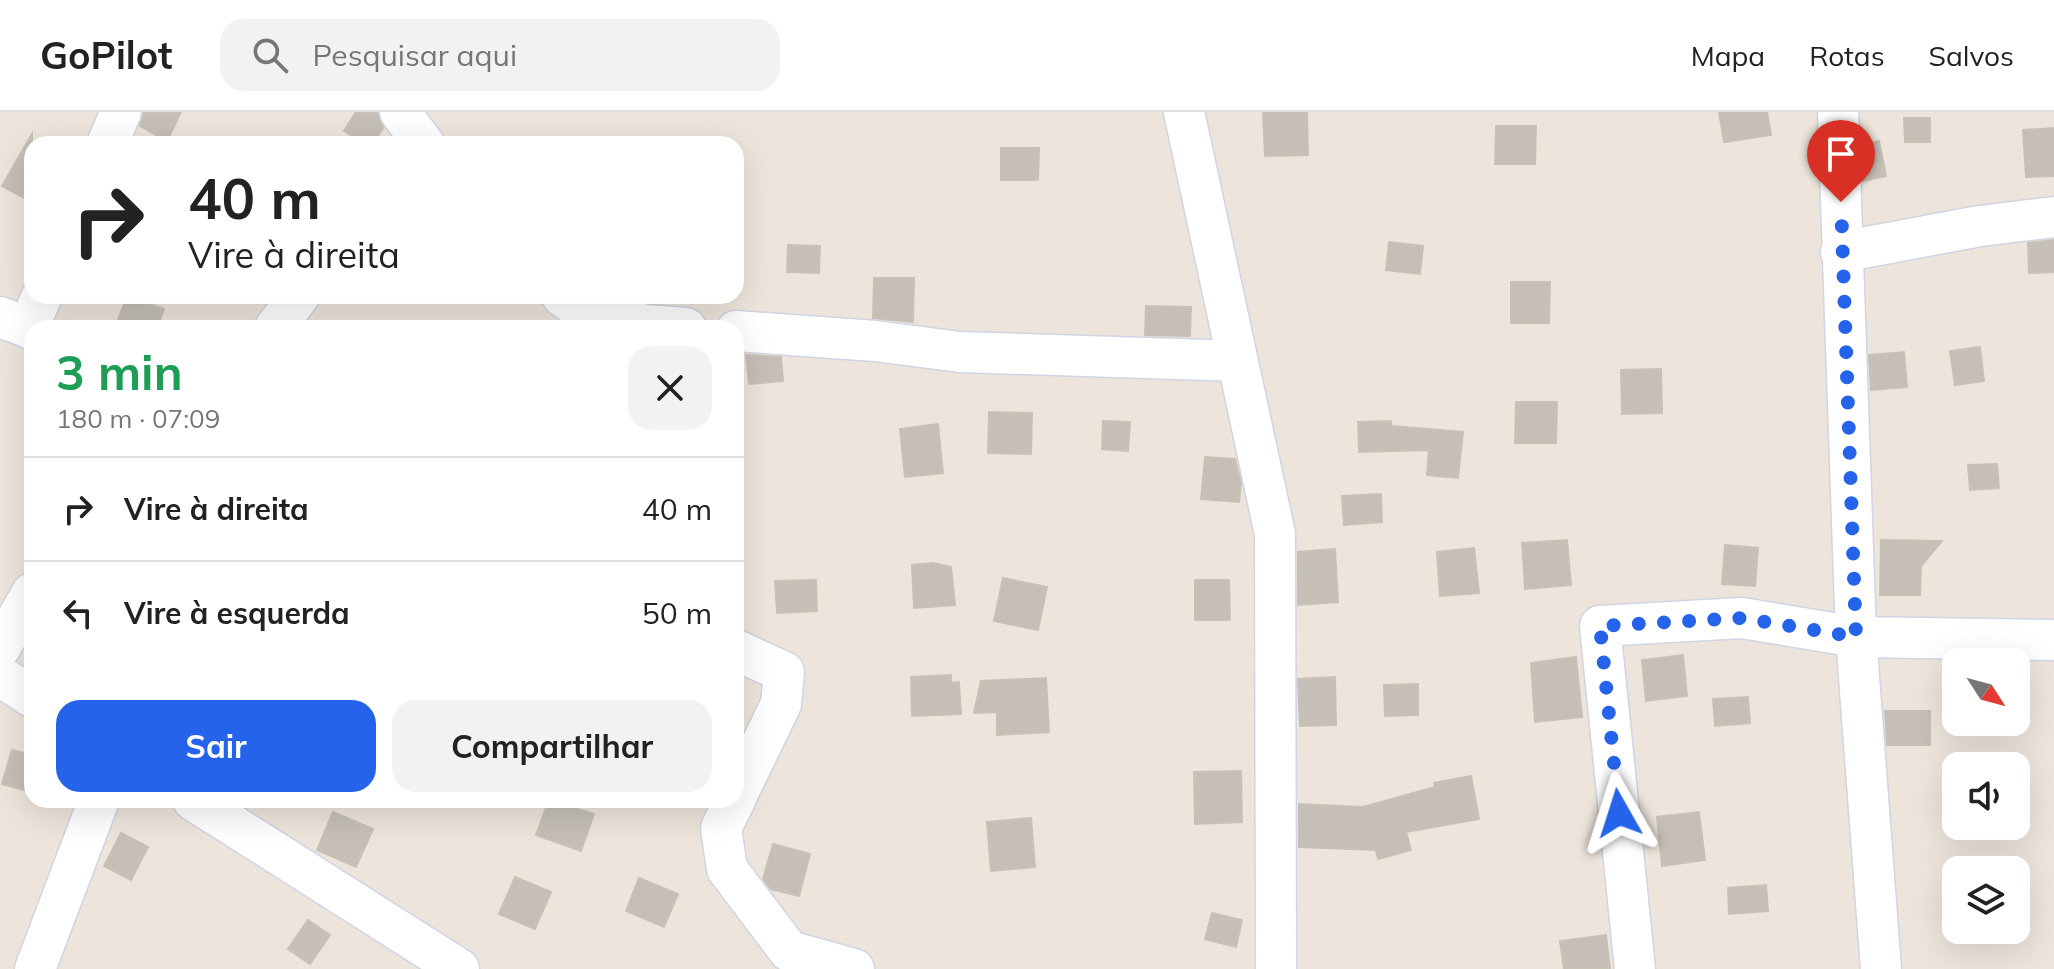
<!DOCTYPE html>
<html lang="pt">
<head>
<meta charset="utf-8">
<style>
	:root { --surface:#fff; --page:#f2f2f2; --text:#222; --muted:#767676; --line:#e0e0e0; --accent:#2563eb }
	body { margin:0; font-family:Mulish,sans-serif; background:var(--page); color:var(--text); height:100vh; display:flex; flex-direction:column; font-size:30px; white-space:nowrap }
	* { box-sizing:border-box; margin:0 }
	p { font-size:26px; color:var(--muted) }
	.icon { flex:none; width:44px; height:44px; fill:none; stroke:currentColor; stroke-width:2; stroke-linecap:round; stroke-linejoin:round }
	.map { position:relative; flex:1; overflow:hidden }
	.panel { position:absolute; left:24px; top:208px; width:720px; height:488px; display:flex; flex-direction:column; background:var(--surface); border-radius:24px; box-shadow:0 8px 32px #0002 }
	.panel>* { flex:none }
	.hud { position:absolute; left:24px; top:24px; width:720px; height:168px; border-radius:24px; box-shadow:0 8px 32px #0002; background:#fff; color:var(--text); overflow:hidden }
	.needle { width:52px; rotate:126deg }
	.buttons { position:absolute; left:1942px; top:536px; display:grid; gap:16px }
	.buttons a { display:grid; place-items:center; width:88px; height:88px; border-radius:16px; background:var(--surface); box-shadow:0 8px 32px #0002; font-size:40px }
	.pin { position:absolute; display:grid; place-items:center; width:68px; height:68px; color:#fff; margin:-82px -34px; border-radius:50% 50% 50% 0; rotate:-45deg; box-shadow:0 0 8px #0007 }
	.pin .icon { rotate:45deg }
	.me { position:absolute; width:88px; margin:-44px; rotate:354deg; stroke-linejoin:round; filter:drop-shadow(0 0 6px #0008) }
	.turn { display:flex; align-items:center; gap:28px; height:168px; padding:0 32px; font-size:36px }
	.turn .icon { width:104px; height:104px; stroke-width:2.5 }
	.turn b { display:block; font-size:56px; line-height:68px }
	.round { display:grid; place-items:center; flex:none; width:84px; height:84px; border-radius:24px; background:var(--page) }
	.summary { display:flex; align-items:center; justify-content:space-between; height:136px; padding:0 32px }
	h1 { font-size:48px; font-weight:700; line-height:60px; color:#1e9e55 }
	.action { display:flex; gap:16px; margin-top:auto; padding:16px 32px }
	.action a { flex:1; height:92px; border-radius:24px; background:var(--accent); color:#fff; font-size:32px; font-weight:700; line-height:92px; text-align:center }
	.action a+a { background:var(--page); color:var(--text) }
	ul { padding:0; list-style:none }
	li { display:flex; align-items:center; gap:24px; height:104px; padding:0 32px; border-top:2px solid var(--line) }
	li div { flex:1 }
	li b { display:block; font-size:30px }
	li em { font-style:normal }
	header { display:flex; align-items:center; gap:48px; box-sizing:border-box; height:112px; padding:0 40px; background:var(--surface); border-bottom:2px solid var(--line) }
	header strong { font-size:38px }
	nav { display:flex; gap:44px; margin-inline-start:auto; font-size:28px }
	.search { width:560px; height:72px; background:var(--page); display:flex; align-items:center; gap:20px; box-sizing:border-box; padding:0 28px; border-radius:24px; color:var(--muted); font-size:30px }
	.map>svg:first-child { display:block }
	.building { fill:#c5bfb8; stroke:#c8c2b5; stroke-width:2 }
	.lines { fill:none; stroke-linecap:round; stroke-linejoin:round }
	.minor-casing { stroke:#d0d4e4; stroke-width:43 }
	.minor { stroke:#fff; stroke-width:40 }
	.route { stroke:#2563eb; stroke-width:14; stroke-dasharray:0 25.2 }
</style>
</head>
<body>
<header>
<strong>GoPilot</strong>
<div class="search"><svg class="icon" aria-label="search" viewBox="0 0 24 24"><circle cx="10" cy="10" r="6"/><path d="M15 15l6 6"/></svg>Pesquisar aqui</div>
<nav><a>Mapa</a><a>Rotas</a><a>Salvos</a></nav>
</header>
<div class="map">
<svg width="2054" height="857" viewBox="0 0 2054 857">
	<rect width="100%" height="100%" fill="#ede5db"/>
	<!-- building -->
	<g class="building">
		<polygon points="144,0 181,0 167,29 140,14"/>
		<polygon points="356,0 377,0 383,16 373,32 365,32 344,19"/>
		<polygon points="1307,0 1308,43 1265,44 1263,1"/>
		<polygon points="1719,0 1767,0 1771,23 1724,30"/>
		<polygon points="1904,6 1930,6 1930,30 1905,30"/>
		<polygon points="1496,14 1536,14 1535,52 1495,52"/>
		<polygon points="2054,16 2054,64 2026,65 2023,18"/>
		<polygon points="32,22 32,90 2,74"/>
		<polygon points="1879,29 1886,64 1863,69 1862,33"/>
		<polygon points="1001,36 1039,36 1038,68 1001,68"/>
		<polygon points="2054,128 2054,160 2029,161 2028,131"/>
		<polygon points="1389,130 1423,134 1420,162 1386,158"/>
		<polygon points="788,133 820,134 819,161 787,160"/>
		<polygon points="874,166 914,166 913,210 873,206"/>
		<polygon points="1511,170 1550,170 1549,211 1511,211"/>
		<polygon points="127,184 164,197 157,216 115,216"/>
		<polygon points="1146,194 1191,195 1190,224 1145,223"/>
		<polygon points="1980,235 1984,269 1955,273 1950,239"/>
		<polygon points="1904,240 1907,275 1871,278 1869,243"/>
		<polygon points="746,243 781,245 783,269 749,272"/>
		<polygon points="1661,257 1662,301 1622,302 1621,258"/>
		<polygon points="1516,290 1557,290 1556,331 1515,331"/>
		<polygon points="989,300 1032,301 1031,342 988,341"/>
		<polygon points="1103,309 1130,310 1128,339 1102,337"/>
		<polygon points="1391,309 1391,314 1463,320 1458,366 1427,363 1429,338 1359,340 1358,310"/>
		<polygon points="938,312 943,361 905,365 900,317"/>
		<polygon points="1205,345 1235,347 1241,371 1239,390 1201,387"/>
		<polygon points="1997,352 1999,376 1970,378 1968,353"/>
		<polygon points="1381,382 1382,410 1344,413 1342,384"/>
		<polygon points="1567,428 1571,473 1525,477 1522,431"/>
		<polygon points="1881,428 1942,429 1921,454 1920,483 1880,483"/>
		<polygon points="1725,433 1758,436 1755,474 1722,472"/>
		<polygon points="1474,436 1479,481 1440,484 1437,440"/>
		<polygon points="1335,437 1338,490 1298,493 1298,440"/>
		<polygon points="933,451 951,455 955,493 914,496 912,453"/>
		<polygon points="1003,466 1047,475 1038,518 994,509"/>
		<polygon points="816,468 817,499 777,501 775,469"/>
		<polygon points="1195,468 1229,468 1230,508 1195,508"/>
		<polygon points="1683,543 1687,584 1646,589 1642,548"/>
		<polygon points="1576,545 1582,605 1535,610 1531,551"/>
		<polygon points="951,563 951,571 959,570 961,602 912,604 911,565"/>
		<polygon points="1335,565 1336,613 1300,614 1298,567"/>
		<polygon points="1046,566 1049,620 997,623 997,600 974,601 981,569"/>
		<polygon points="1418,572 1418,603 1385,604 1384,573"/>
		<polygon points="1748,585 1750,611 1715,614 1713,587"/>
		<polygon points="1885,599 1930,599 1930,633 1887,633"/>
		<polygon points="12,638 32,643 32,680 2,672"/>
		<polygon points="1241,659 1242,710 1195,712 1194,660"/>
		<polygon points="1471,664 1479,707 1406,720 1411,738 1378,747 1376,738 1299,735 1299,692 1363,695 1435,675 1434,671"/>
		<polygon points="549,688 594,702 581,739 536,723"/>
		<polygon points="333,700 373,717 356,755 317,738"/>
		<polygon points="1699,700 1705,748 1662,754 1657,705"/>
		<polygon points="1031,706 1035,755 991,759 987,710"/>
		<polygon points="121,721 148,735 131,768 104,754"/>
		<polygon points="773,732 810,742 799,784 771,777 763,767"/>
		<polygon points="515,765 551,780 535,817 499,802"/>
		<polygon points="639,766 678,782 664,815 626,799"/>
		<polygon points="1766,773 1768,799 1729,802 1728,776"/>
		<polygon points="1212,801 1242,808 1236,835 1205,827"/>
		<polygon points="308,808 330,823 310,852 288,837"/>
		<polygon points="1606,823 1610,857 1564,857 1560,829"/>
	</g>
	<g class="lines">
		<!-- minor casing -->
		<g class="minor-casing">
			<g id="minor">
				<polyline points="400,0 424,32"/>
				<polyline points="1184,0 1275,422 1276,857"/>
				<polyline points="1838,0 1856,525 1881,857"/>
				<polyline points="107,32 121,0"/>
				<polyline points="1841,140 1980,114 2054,105"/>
				<polyline points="562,184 572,191 645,213 686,216"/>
				<polyline points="0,205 32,217"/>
				<polyline points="28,216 42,184"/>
				<polyline points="275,216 299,184"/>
				<polyline points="736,219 875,229 960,240 1237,249"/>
				<polyline points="0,536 32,481"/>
				<polyline points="736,538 784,560 781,592 736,685"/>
				<polyline points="0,564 32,585"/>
				<polyline points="193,688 459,857"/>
				<polyline points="735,688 721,716 727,757 789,839 854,857"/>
				<polyline points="35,857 99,688"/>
				<polyline points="1635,857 1600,514 1742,506 1856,525 2054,528"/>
			</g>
		</g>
		<!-- minor -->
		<use href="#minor" class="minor"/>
	</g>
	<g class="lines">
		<!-- route -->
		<polyline class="route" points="1619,701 1600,514 1742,506 1856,525 1841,90"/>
	</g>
</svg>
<div class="buttons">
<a><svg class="needle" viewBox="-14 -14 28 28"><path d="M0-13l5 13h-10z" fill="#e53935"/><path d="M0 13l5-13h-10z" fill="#767676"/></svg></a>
<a><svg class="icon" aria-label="sound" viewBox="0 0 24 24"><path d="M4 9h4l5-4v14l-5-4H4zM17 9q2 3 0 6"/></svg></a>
<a><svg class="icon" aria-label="layers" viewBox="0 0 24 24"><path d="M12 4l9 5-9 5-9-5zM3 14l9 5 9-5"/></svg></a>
</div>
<div class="pin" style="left:1841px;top:90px;background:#d93025"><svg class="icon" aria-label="arrive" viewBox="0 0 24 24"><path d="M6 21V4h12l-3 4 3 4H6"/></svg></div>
<svg class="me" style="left:1619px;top:701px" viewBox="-20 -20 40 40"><path d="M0-17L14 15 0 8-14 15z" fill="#2563eb" stroke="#fff" stroke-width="4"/></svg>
<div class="hud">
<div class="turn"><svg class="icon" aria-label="right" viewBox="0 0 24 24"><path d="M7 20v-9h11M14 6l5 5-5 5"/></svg><div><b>40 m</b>Vire à direita</div></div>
</div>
<section class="panel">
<div class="summary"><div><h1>3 min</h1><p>180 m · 07:09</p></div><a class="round"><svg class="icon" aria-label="close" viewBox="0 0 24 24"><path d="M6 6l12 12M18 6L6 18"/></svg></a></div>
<ul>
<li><svg class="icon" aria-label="right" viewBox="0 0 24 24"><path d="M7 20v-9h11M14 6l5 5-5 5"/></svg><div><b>Vire à direita</b></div><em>40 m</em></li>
<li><svg class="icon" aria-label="left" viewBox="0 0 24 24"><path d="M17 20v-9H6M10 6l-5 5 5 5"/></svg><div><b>Vire à esquerda</b></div><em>50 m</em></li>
</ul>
<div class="action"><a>Sair</a><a>Compartilhar</a></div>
</section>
</div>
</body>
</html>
